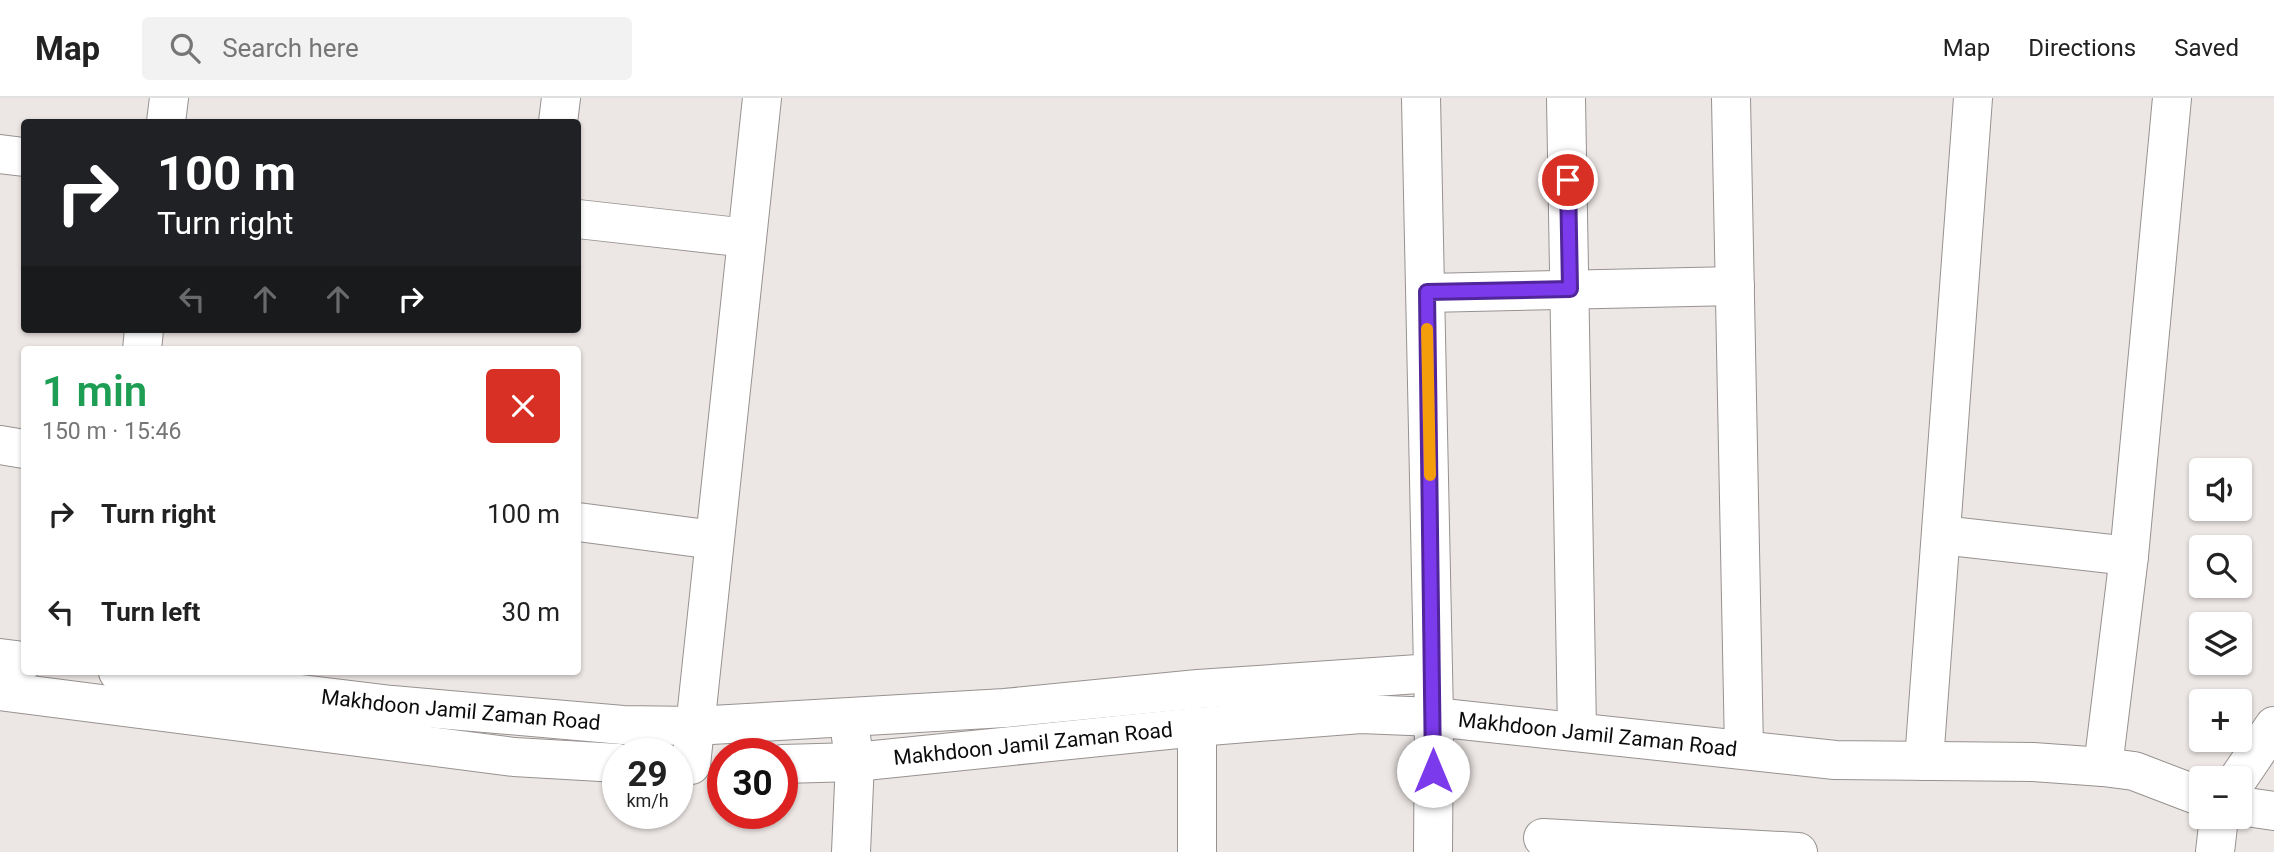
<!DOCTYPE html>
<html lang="en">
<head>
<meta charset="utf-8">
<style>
	:root { --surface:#fff; --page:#f2f2f2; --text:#222; --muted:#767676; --line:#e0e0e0 }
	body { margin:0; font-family:Roboto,sans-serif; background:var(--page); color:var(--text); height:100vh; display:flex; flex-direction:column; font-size:26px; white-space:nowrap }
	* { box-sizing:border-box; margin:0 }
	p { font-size:23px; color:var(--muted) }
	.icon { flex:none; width:38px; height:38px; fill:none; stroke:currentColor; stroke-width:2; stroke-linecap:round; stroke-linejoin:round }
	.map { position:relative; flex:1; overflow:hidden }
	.drawer { position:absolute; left:21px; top:248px; width:560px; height:329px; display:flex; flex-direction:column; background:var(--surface); border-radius:7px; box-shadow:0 2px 5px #0004 }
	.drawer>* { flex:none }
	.top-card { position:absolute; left:21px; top:21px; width:560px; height:214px; border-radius:7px; box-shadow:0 2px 5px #0004; background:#202124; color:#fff; overflow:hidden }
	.tools { position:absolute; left:2189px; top:360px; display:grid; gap:14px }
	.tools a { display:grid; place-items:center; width:63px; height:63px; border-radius:7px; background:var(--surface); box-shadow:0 2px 5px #0004; font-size:35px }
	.speed { position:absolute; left:602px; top:640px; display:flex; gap:14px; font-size:35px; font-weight:700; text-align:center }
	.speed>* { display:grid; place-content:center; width:91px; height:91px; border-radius:50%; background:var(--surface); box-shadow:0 2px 5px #0004; line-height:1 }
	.speed small { font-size:18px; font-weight:400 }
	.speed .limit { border:10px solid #d22; background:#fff; color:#111 }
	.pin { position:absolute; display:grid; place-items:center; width:60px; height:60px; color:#fff; margin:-30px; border:4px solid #fff; border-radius:50%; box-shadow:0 2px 7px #0007 }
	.me { position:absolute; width:77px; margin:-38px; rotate:0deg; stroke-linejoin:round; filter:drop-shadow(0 0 5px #0008) }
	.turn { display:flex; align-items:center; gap:24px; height:147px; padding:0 21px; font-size:32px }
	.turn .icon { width:91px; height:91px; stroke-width:2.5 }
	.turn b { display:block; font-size:49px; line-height:60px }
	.lanes { display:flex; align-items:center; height:66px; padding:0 21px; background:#0003; justify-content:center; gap:35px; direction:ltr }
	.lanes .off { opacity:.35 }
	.round { display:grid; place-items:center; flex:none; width:74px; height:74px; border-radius:7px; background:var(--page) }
	.summary { display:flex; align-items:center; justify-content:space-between; height:119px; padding:0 21px }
	h1 { font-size:42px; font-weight:600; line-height:52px; color:#1e9e55 }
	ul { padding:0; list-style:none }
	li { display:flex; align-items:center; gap:21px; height:98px; padding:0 21px }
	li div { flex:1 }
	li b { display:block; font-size:26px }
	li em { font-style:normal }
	header { display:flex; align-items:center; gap:42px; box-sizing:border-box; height:98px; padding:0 35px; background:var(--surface); border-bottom:2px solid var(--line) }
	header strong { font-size:33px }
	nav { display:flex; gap:38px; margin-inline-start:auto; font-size:24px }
	.search { width:490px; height:63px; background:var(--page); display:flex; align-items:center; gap:18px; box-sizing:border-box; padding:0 24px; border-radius:7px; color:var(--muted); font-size:26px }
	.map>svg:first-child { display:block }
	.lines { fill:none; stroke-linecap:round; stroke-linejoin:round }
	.minor-casing { stroke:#979290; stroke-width:40 }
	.minor { stroke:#fff; stroke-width:38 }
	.route-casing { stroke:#51269a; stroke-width:18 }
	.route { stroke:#7c3aed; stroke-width:12 }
	.slow { stroke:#f59e0b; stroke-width:12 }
	.labels { text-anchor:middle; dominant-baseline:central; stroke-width:7; stroke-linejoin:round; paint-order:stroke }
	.street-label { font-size:21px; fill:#0d0b0b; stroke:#f9f3f1 }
</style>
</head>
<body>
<header>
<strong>Map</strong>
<div class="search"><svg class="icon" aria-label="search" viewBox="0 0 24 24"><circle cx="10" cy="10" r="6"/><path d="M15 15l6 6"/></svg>Search here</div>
<nav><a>Map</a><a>Directions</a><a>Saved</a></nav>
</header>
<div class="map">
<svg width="2274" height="754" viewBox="0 0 2274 754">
	<rect width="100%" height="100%" fill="#ece6e4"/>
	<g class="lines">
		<!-- minor casing -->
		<g class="minor-casing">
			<g id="minor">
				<polyline points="1421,0 1434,619 1433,754"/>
				<polyline points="1566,0 1577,633"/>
				<polyline points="1731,0 1744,651"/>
				<polyline points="166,24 169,0"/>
				<polyline points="558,24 561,0"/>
				<polyline points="0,56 24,59"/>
				<polyline points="578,121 747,140"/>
				<polyline points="1427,195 1735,188"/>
				<polyline points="142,252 144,231"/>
				<polyline points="0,347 24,351"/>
				<polyline points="578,424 714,442"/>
				<polyline points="1941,437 2129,458"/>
				<polyline points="0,560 24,563"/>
				<path id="s1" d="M118,574L392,607L623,627L694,628L1005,610L1198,591L1433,575"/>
				<polyline points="0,593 514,659 618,665"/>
				<polyline points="1924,663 1973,0"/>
				<path id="s2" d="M782,666L855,664L1197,629L1361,616L1434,619L1835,662L2033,664L2103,669L2134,673L2202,699"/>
				<polyline points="691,667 762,0"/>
				<polyline points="2103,669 2129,458 2172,0"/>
				<polyline points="2238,681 2274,628"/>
				<polyline points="2240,708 2274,713"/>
				<polyline points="1543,740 1798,754"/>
				<polyline points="851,754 855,664 851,639"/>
				<polyline points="1197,754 1197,629"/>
				<polyline points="2215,754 2219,719"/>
			</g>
		</g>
		<!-- minor -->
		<use href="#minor" class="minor"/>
	</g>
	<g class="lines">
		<!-- route casing -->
		<g class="route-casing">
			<polyline id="route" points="1433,673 1427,194 1570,191 1568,82"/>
		</g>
		<!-- route -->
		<use href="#route" class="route"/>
		<!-- slow -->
		<polyline class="slow" points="1427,231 1430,377"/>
	</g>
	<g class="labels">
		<!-- street labels -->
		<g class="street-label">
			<text stroke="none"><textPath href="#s1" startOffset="345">Makhdoon Jamil Zaman Road</textPath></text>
			<text stroke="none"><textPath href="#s2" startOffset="819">Makhdoon Jamil Zaman Road</textPath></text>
			<text stroke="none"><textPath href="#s2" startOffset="252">Makhdoon Jamil Zaman Road</textPath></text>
		</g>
	</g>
</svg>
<div class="tools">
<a><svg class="icon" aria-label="sound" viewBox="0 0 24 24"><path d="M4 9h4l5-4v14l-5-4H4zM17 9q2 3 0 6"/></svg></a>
<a><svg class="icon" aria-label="search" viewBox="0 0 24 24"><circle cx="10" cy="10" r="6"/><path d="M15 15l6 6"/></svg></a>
<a><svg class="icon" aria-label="layers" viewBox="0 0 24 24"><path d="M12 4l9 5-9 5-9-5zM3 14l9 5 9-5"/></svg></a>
<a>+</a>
<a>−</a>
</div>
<div class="speed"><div>29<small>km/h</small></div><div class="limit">30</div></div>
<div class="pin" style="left:1568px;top:82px;background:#d93025"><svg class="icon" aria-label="arrive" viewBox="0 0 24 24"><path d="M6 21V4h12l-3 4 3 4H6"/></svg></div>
<svg class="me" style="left:1433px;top:673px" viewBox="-20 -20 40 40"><circle r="19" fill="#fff"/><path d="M0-13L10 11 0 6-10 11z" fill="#7c3aed"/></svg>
<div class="top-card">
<div class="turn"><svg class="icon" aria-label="right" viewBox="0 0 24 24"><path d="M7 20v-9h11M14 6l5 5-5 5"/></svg><div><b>100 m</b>Turn right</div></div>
<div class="lanes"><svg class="icon off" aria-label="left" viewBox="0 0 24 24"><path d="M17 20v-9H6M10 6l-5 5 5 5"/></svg><svg class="icon off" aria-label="ahead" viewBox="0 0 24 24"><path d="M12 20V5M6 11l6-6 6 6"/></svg><svg class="icon off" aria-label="ahead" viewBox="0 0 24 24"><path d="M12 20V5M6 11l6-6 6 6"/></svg><svg class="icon" aria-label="right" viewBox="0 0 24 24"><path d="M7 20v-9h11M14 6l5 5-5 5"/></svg></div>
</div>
<section class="drawer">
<div class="summary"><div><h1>1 min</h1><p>150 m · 15:46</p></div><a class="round" style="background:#d93025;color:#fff"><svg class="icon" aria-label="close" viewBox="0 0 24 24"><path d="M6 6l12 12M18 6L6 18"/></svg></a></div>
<ul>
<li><svg class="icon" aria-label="right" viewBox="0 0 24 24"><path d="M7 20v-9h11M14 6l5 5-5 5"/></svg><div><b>Turn right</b></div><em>100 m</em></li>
<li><svg class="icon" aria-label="left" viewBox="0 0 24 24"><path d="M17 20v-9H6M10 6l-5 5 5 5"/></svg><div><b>Turn left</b></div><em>30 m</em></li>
</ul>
</section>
</div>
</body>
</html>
